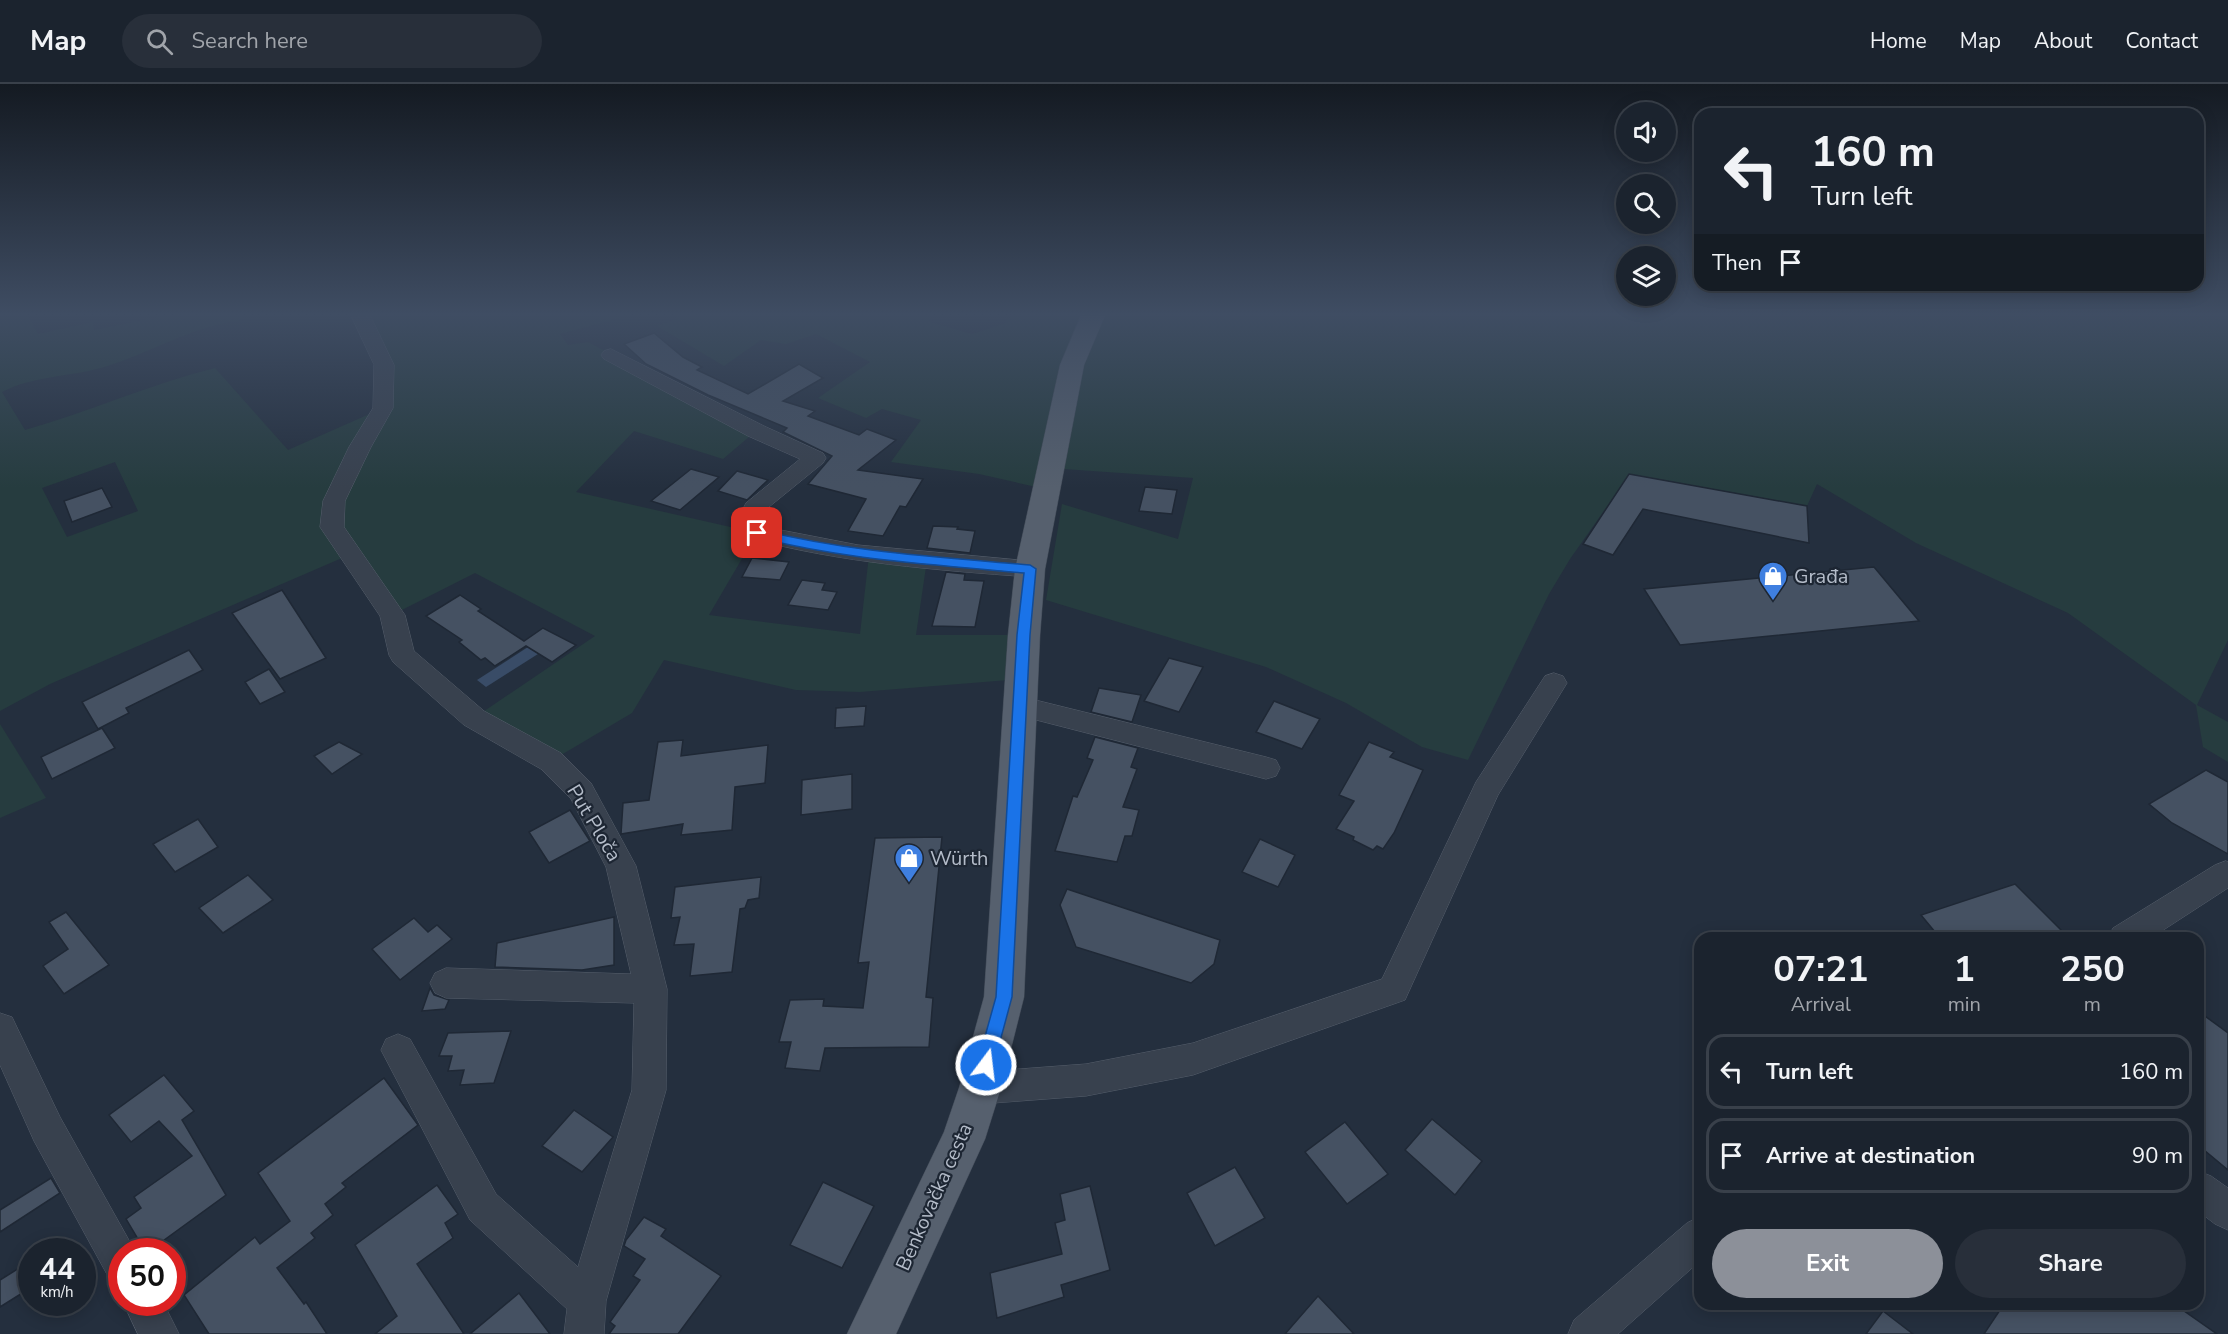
<!DOCTYPE html>
<html lang="en">
<head>
<meta charset="utf-8">
<style>
	:root { --surface:#1b232e; --page:#282f3a; --text:#f1f3f6; --muted:#a0a4aa; --line:#39404a; --accent:#8c9099 }
	body { margin:0; font-family:"Nunito Sans",sans-serif; background:var(--page); color:var(--text); height:100vh; display:flex; flex-direction:column; font-size:22px; white-space:nowrap }
	* { box-sizing:border-box; margin:0 }
	p { font-size:20px; color:var(--muted) }
	.icon { flex:none; width:33px; height:33px; fill:none; stroke:currentColor; stroke-width:2; stroke-linecap:round; stroke-linejoin:round }
	.map { position:relative; flex:1; overflow:hidden }
	.panel { position:absolute; left:1694px; top:848px; width:510px; height:378px; display:flex; flex-direction:column; background:var(--surface); border-radius:18px; box-shadow:0 3px 15px #0003,0 0 0 2px var(--line) }
	.panel>* { flex:none }
	.top-card { position:absolute; left:1694px; top:24px; width:510px; height:183px; border-radius:18px; box-shadow:0 3px 15px #0003,0 0 0 2px var(--line); background:#1b232e; color:var(--text); overflow:hidden }
	.fabs { position:absolute; left:1616px; top:18px; display:grid; gap:12px }
	.fabs a { display:grid; place-items:center; width:60px; height:60px; border-radius:50%; background:var(--surface); box-shadow:0 3px 15px #0003,0 0 0 2px var(--line); font-size:30px }
	.speed { position:absolute; left:18px; top:1154px; display:flex; gap:12px; font-size:30px; font-weight:700; text-align:center }
	.speed>* { display:grid; place-content:center; width:78px; height:78px; border-radius:50%; background:var(--surface); box-shadow:0 3px 15px #0003,0 0 0 2px var(--line); line-height:1 }
	.speed small { font-size:15px; font-weight:400 }
	.speed .limit { border:9px solid #d22; background:#fff; color:#111 }
	.pin { position:absolute; display:grid; place-items:center; width:51px; height:51px; color:#fff; margin:-26px; border-radius:12px; box-shadow:0 3px 9px #0006 }
	.me { position:absolute; width:66px; margin:-33px; rotate:15deg; stroke-linejoin:round; filter:drop-shadow(0 0 4px #0008) }
	.turn { display:flex; align-items:center; gap:21px; height:126px; padding:0 18px; font-size:27px }
	.turn .icon { width:78px; height:78px; stroke-width:2.5 }
	.turn b { display:block; font-size:42px; line-height:51px }
	.then { display:flex; align-items:center; height:57px; padding:0 18px; background:#0003; gap:12px; font-size:22px }
	.eta { display:flex; justify-content:space-evenly; align-items:center; height:102px; text-align:center }
	.eta b { font-size:36px; font-weight:700; line-height:42px }
	.cta { display:flex; gap:12px; margin-top:auto; padding:12px 18px }
	.cta a { flex:1; height:69px; border-radius:36px; background:var(--accent); color:#fff; font-size:24px; font-weight:700; line-height:69px; text-align:center }
	.cta a+a { background:var(--page); color:var(--text) }
	ul { padding:0; list-style:none }
	li { display:flex; align-items:center; gap:18px; height:75px; margin:0 12px 9px; padding:0 6px; border:3px solid var(--line); border-radius:18px }
	li div { flex:1 }
	li b { display:block; font-size:22px }
	li em { font-style:normal }
	header { display:flex; align-items:center; gap:36px; box-sizing:border-box; height:84px; padding:0 30px; background:var(--surface); border-bottom:2px solid var(--line) }
	header strong { font-size:28px }
	nav { display:flex; gap:33px; margin-inline-start:auto; font-size:21px }
	.search { width:420px; height:54px; background:var(--page); display:flex; align-items:center; gap:15px; box-sizing:border-box; padding:0 21px; border-radius:33px; color:var(--muted); font-size:22px }
	.map>svg:first-child { display:block }
	.green { fill:#263c3f; fill-rule:evenodd }
	.water { fill:#394c67 }
	.building { fill:#455162; stroke:#1f2835; stroke-width:1.5 }
	.lines { fill:none; stroke-linecap:round; stroke-linejoin:round }
	.minor-casing { stroke:#565f6c; stroke-width:1 }
	.major-casing { stroke:#414a57; stroke-width:1 }
	.minor { fill:#38414e; fill-rule:evenodd }
	.major { fill:#56606e; fill-rule:evenodd }
	.route { fill:#1a73e8; stroke:#114b97; stroke-width:1.5 }
	.labels { text-anchor:middle; dominant-baseline:central; stroke-width:4.5; stroke-linejoin:round; paint-order:stroke }
	.poi-label { font-size:20px; fill:#b4bcc9; stroke:#1d2633; text-anchor:start }
	.street-label { font-size:20px; fill:#b4bcc9; stroke:#1d2633 }
</style>
</head>
<body>
<header>
<strong>Map</strong>
<div class="search"><svg class="icon" aria-label="search" viewBox="0 0 24 24"><circle cx="10" cy="10" r="6"/><path d="M15 15l6 6"/></svg>Search here</div>
<nav><a>Home</a><a>Map</a><a>About</a><a>Contact</a></nav>
</header>
<div class="map">
<svg width="2228" height="1250" viewBox="0 0 2228 1250">
	<rect width="100%" height="100%" fill="#242f3e"/>
	<!-- green -->
	<g class="green">
		<path d="M0,229H27L38,250L93,238L94,246L178,229H242V236C192,242 149,270 101,284C68,293 33,292 2,308L25,346C89,328 150,300 215,284L288,366L383,324L384,281L360,229H638L560,250L568,261L588,258L756,347L723,375L634,347L576,408L757,449L709,531L860,550L869,471L927,476L916,551H1024L1021,595L860,608L796,606L664,576L632,629L551,677L474,634L595,552L475,489L392,531L349,471L50,600L0,627ZM115,378L138,427L67,453L42,404Z"/>
		<polygon points="674,229 935,229 927,237 972,250 1006,239 1012,229 2228,229 2228,556 2197,621 2228,638 2228,678 2203,663 2196,621 2068,529 1916,459 1817,400 1807,422 1630,390 1570,475 1549,510 1468,676 1422,663 1346,619 1266,583 1046,516 1062,420 1178,455 1193,394 1049,384 1045,405 979,390 891,378 921,336 882,325 866,334 818,314 870,278 816,250 786,260 761,256 724,282 657,242 677,235"/>
		<polygon points="0,640 46,714 0,734"/>
	</g>
	<!-- water -->
	<polygon class="water" points="528,563 538,570 486,603 477,596"/>
	<!-- building -->
	<g class="building">
		<polygon points="654,249 683,273 702,283 697,286 748,310 799,280 823,294 783,317 815,327 808,332 859,351 867,345 896,356 858,386 923,395 906,423 900,422 883,452 848,447 866,415 808,400 832,372 783,348 787,344 708,311 646,280 624,260"/>
		<polygon points="691,385 719,393 680,426 651,417"/>
		<polygon points="737,387 768,396 747,416 718,407"/>
		<polygon points="1629,390 1807,422 1809,459 1643,425 1613,471 1583,460"/>
		<polygon points="1145,403 1177,406 1172,430 1139,427"/>
		<polygon points="102,404 112,423 72,438 64,417"/>
		<polygon points="933,442 958,443 957,445 975,447 970,469 927,464"/>
		<polygon points="752,474 789,478 780,496 742,493"/>
		<polygon points="1874,483 1919,537 1680,561 1644,505"/>
		<polygon points="946,488 965,490 964,496 984,497 975,543 932,542"/>
		<polygon points="802,496 825,499 822,506 837,508 828,526 788,521"/>
		<polygon points="282,506 326,574 280,595 232,529"/>
		<polygon points="460,511 481,525 478,527 524,557 543,544 576,561 552,578 526,562 495,582 485,574 481,576 459,558 462,556 426,532"/>
		<polygon points="189,566 203,586 126,624 129,629 98,645 82,618"/>
		<polygon points="1169,574 1203,583 1179,628 1144,617"/>
		<polygon points="269,585 285,608 260,620 245,598"/>
		<polygon points="1099,604 1141,611 1132,638 1091,628"/>
		<polygon points="1274,617 1320,635 1302,665 1256,648"/>
		<polygon points="866,622 864,642 835,644 836,624"/>
		<polygon points="102,644 115,664 52,695 41,673"/>
		<polygon points="1095,653 1138,664 1131,683 1137,685 1123,723 1139,726 1132,752 1125,752 1117,778 1055,767 1073,712 1077,713 1093,676 1087,674"/>
		<polygon points="683,656 681,672 768,661 765,699 735,703 732,746 681,751 683,740 621,750 623,719 649,716 658,658"/>
		<polygon points="339,658 362,670 332,690 314,672"/>
		<polygon points="1369,658 1394,668 1390,673 1423,686 1394,749 1383,765 1377,762 1373,766 1353,756 1354,753 1336,745 1354,717 1339,711"/>
		<polygon points="2206,686 2228,698 2228,770 2172,739 2149,720"/>
		<polygon points="852,690 852,725 801,731 802,696"/>
		<polygon points="570,726 590,757 549,779 529,748"/>
		<polygon points="198,735 218,763 175,788 153,760"/>
		<polygon points="942,753 926,913 933,914 929,963 825,964 820,987 785,984 791,958 779,958 790,916 824,915 823,922 863,924 869,878 858,879 875,754"/>
		<polygon points="1260,755 1295,771 1278,803 1242,788"/>
		<polygon points="248,791 273,816 223,849 199,824"/>
		<polygon points="761,793 759,814 748,816 745,824 740,825 732,888 690,892 694,860 674,861 680,833 671,834 675,803"/>
		<polygon points="2015,800 2063,848 2048,854 1940,854 1921,831"/>
		<polygon points="1067,805 1220,856 1214,880 1191,899 1076,863 1060,821"/>
		<polygon points="66,828 109,881 64,910 43,882 68,865 49,838"/>
		<polygon points="614,833 614,881 582,886 495,883 497,859"/>
		<polygon points="414,834 428,848 437,841 452,855 400,896 372,865"/>
		<polygon points="430,904 434,911 449,916 445,925 422,927"/>
		<polygon points="2198,927 2228,949 2228,1086 2198,1061"/>
		<polygon points="511,947 494,999 460,1001 464,986 448,987 452,972 439,972 448,949"/>
		<polygon points="164,991 194,1027 182,1036 226,1111 149,1167 145,1167 126,1135 141,1124 134,1113 192,1072 159,1037 131,1058 109,1031"/>
		<polygon points="384,994 418,1041 342,1099 346,1103 325,1120 333,1131 311,1149 315,1154 277,1184 304,1220 306,1218 327,1250 209,1250 184,1211 255,1153 260,1160 290,1137 258,1089"/>
		<polygon points="574,1026 613,1053 582,1088 542,1062"/>
		<polygon points="1432,1035 1482,1077 1455,1111 1405,1066"/>
		<polygon points="1345,1038 1388,1090 1347,1120 1305,1068"/>
		<polygon points="1235,1083 1265,1134 1215,1162 1187,1109"/>
		<polygon points="51,1094 60,1109 0,1148 0,1126"/>
		<polygon points="823,1098 874,1122 842,1184 790,1161"/>
		<polygon points="437,1101 458,1130 445,1139 453,1154 417,1180 464,1250 375,1250 397,1232 355,1161"/>
		<polygon points="1090,1102 1110,1186 1061,1201 1064,1213 997,1234 990,1189 1062,1170 1055,1139 1065,1136 1060,1110"/>
		<polygon points="644,1133 666,1145 661,1152 721,1192 678,1250 609,1250 615,1242 610,1238 640,1196 633,1192 645,1175 624,1162 626,1156"/>
		<polygon points="32,1176 32,1203 0,1223 0,1196"/>
		<polygon points="519,1209 550,1250 470,1250"/>
		<polygon points="1318,1212 1354,1250 1285,1250"/>
		<polygon points="2004,1220 2174,1220 2217,1250 1984,1250"/>
		<polygon points="1883,1227 1913,1250 1866,1250"/>
	</g>
	<g class="lines">
		<!-- minor casing -->
		<g class="minor-casing">
			<g id="minor">
				<polygon points="350,229 369,229 394,281 393,324 371,363 345,417 344,443 405,531 414,567 484,627 561,669 591,699 636,782 667,905 666,1006 606,1217 604,1250 564,1250 567,1225 470,1136 381,966 386,955 398,950 410,955 496,1110 578,1183 632,1006 634,919 446,914 435,909 430,899 435,889 446,884 631,890 606,783 571,715 541,685 464,641 393,578 389,571 380,532 320,443 323,417 349,363 373,324 374,281"/>
				<path d="M611,265L764,342L823,369L826,374L823,379L764,427L761,437L765,443L858,461L1030,477L1039,479L1042,485L1039,491L1030,493C936,486 841,479 749,454L737,437L746,419L800,375L748,352L604,275L601,271L604,267Z"/>
				<polygon points="1554,589 1563,592 1567,599 1498,711 1405,916 1193,991 1086,1012 980,1020 968,1016 963,1004 968,992 980,988 1086,980 1193,959 1382,895 1476,698 1545,592"/>
				<polygon points="1019,612 1266,673 1276,676 1280,684 1276,692 1266,695 1009,629 1006,622 1009,615"/>
				<polygon points="2226,777 2228,778 2228,804 2151,854 2108,854 2113,844 2215,781"/>
				<polygon points="0,929 12,933 60,1033 135,1167 122,1167 122,1200 109,1194 34,1057 0,981"/>
				<polygon points="2198,1087 2211,1092 2228,1104 2228,1146 2215,1140 2198,1127"/>
				<polygon points="1700,1133 1700,1177 1618,1250 1568,1250 1574,1236 1687,1139"/>
				<polygon points="123,1218 163,1218 179,1250 138,1250"/>
			</g>
		</g>
		<!-- major casing -->
		<g class="major-casing">
			<polygon id="major" points="1082,229 1106,229 1084,281 1045,485 1040,551 1024,913 1001,1004 985,1055 896,1250 847,1250 944,1048 959,1004 984,913 1008,551 1015,485 1060,281"/>
		</g>
		<!-- minor -->
		<use href="#minor" class="minor"/>
		<!-- major -->
		<use href="#major" class="major"/>
	</g>
	<!-- sky -->
	<linearGradient id="sky" x2="0" y2="1"><stop stop-color="#141a22"/><stop offset="0.57" stop-color="#3f4d63"/><stop offset="1" stop-color="#3f4d63" stop-opacity="0"/></linearGradient>
	<rect width="2228" height="404" fill="url(#sky)"/>
	<!-- route -->
	<path class="route" d="M757,445C846,468 938,473 1030,481L1036,485L1030,551L1012,913L992,987L986,989L980,987L977,981L996,913L1017,551L1024,489C932,480 842,476 752,452L751,449Z"/>
	<!-- icons -->
	<defs>
		<g id="shop-pin" transform="scale(1.5)"><path d="M0 17L-7.5 6A9.5 9.5 0 1 1 7.5 6Z" fill="#3f7fe0" stroke="#1d2633"/><path d="M-5-2.5h2.3a2.7 3.5 0 0 1 5.4 0H5L5.5 6h-11ZM-1.5-2.5h3a1.5 2.3 0 0 0-3 0Z" fill="#fff"/></g>
	</defs>
	<g fill-rule="evenodd">
		<use href="#shop-pin" x="1773" y="492"/>
		<use href="#shop-pin" x="909" y="774"/>
	</g>
	<g class="labels">
		<!-- poi labels -->
		<g class="poi-label">
			<text x="1794" y="492">Građa</text>
			<text x="930" y="774">Würth</text>
		</g>
		<!-- street labels -->
		<g class="street-label">
			<text transform="translate(594 739) rotate(59)">Put Ploča</text>
			<text transform="translate(934 1113) rotate(-66)">Benkovačka cesta</text>
		</g>
	</g>
</svg>
<div class="fabs">
<a><svg class="icon" aria-label="sound" viewBox="0 0 24 24"><path d="M4 9h4l5-4v14l-5-4H4zM17 9q2 3 0 6"/></svg></a>
<a><svg class="icon" aria-label="search" viewBox="0 0 24 24"><circle cx="10" cy="10" r="6"/><path d="M15 15l6 6"/></svg></a>
<a><svg class="icon" aria-label="layers" viewBox="0 0 24 24"><path d="M12 4l9 5-9 5-9-5zM3 14l9 5 9-5"/></svg></a>
</div>
<div class="speed"><div>44<small>km/h</small></div><div class="limit">50</div></div>
<div class="pin" style="left:757px;top:449px;background:#d93025"><svg class="icon" aria-label="arrive" viewBox="0 0 24 24"><path d="M6 21V4h12l-3 4 3 4H6"/></svg></div>
<svg class="me" style="left:986px;top:981px" viewBox="-20 -20 40 40"><circle r="17" fill="#1a73e8" stroke="#fff" stroke-width="3"/><path d="M0-11L8 9 0 5-8 9z" fill="#fff"/></svg>
<div class="top-card">
<div class="turn"><svg class="icon" aria-label="left" viewBox="0 0 24 24"><path d="M17 20v-9H6M10 6l-5 5 5 5"/></svg><div><b>160 m</b>Turn left</div></div>
<div class="then">Then<svg class="icon" aria-label="arrive" viewBox="0 0 24 24"><path d="M6 21V4h12l-3 4 3 4H6"/></svg></div>
</div>
<section class="panel">
<div class="eta">
<div><b>07:21</b><p>Arrival</p></div>
<div><b>1</b><p>min</p></div>
<div><b>250</b><p>m</p></div>
</div>
<ul>
<li><svg class="icon" aria-label="left" viewBox="0 0 24 24"><path d="M17 20v-9H6M10 6l-5 5 5 5"/></svg><div><b>Turn left</b></div><em>160 m</em></li>
<li><svg class="icon" aria-label="arrive" viewBox="0 0 24 24"><path d="M6 21V4h12l-3 4 3 4H6"/></svg><div><b>Arrive at destination</b></div><em>90 m</em></li>
</ul>
<div class="cta"><a>Exit</a><a>Share</a></div>
</section>
</div>
</body>
</html>
